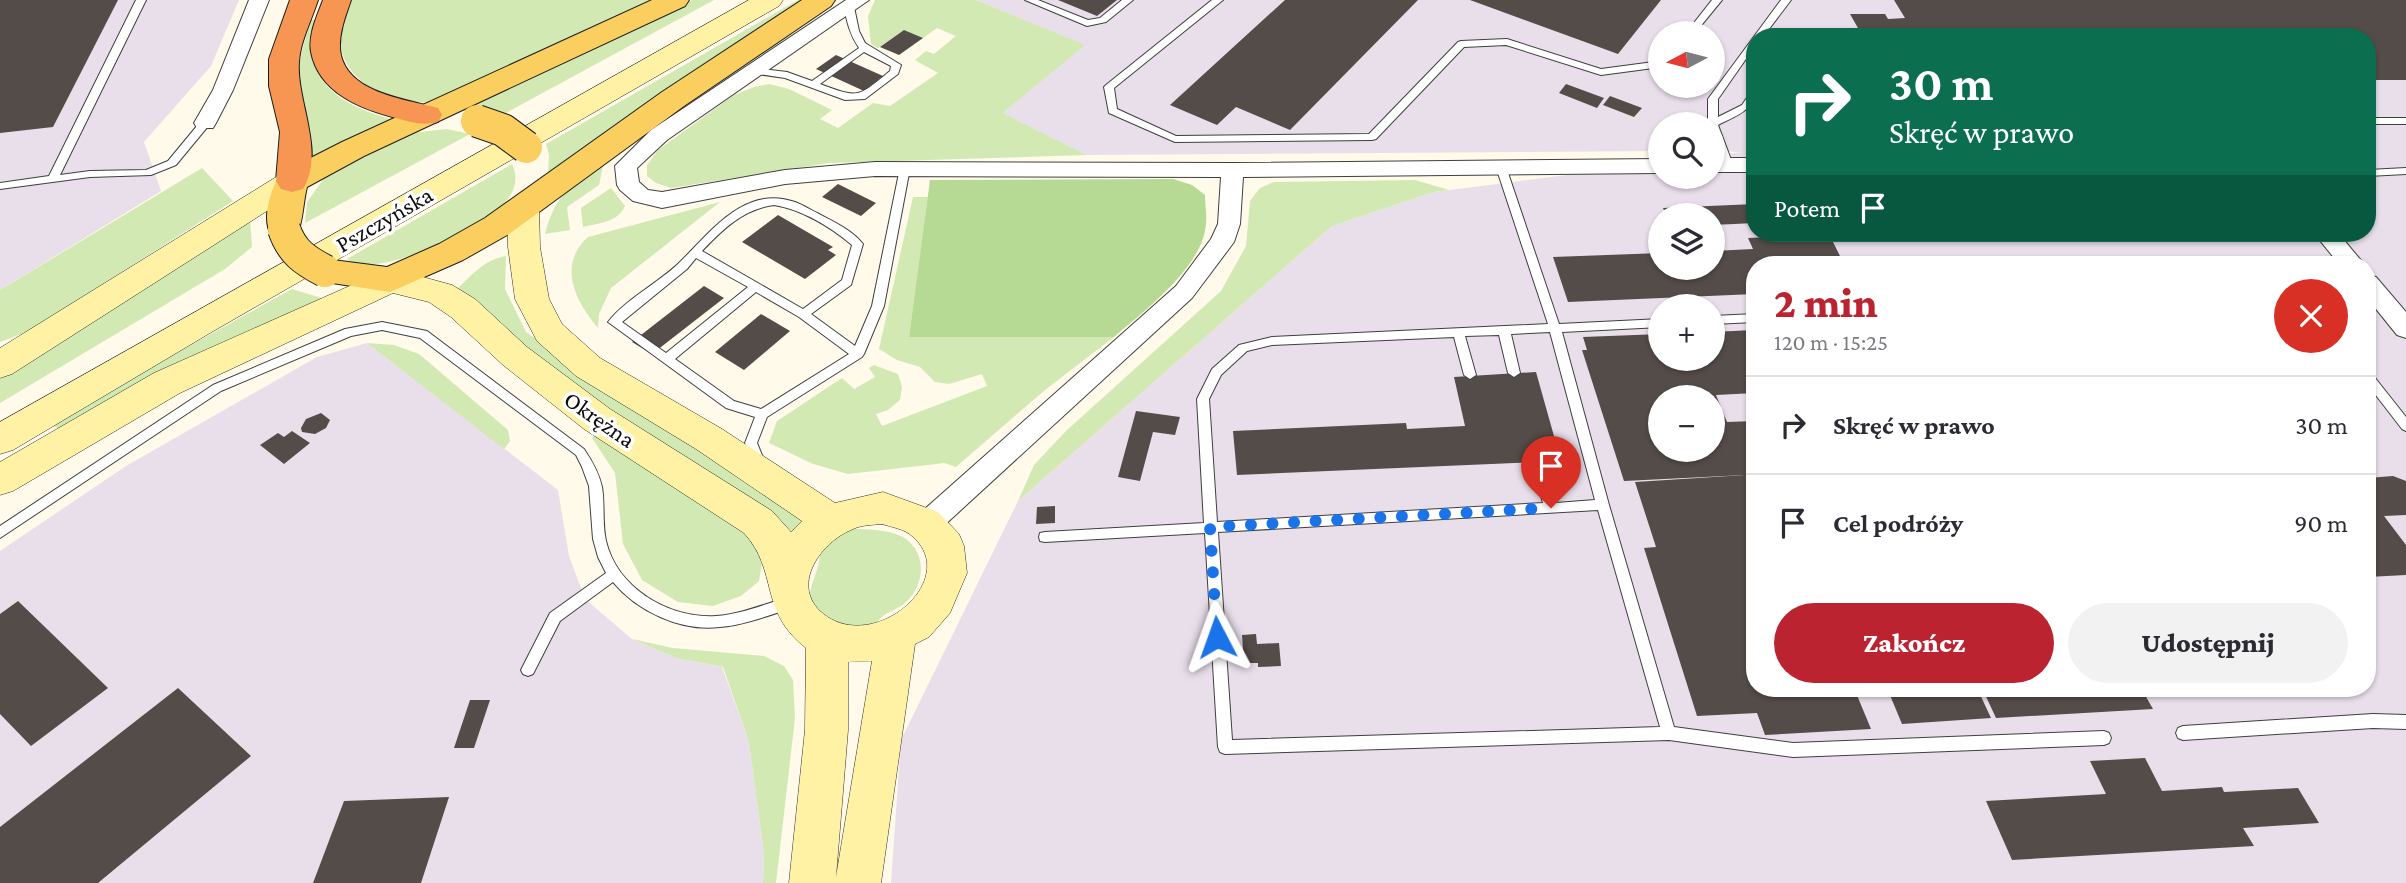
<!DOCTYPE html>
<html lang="pl">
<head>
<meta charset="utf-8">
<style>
	:root { --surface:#fff; --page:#f2f2f3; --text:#2b2b33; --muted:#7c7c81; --line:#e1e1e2; --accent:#bc2330 }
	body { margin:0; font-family:"Crimson Pro",serif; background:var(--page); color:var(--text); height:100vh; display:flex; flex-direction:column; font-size:26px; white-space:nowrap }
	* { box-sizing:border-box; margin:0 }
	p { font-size:23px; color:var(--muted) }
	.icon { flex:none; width:38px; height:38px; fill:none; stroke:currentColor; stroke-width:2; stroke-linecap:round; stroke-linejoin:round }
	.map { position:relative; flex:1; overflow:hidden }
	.sheet { position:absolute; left:1746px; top:256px; width:630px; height:441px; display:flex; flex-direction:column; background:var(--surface); border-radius:28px; box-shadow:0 2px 5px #0004 }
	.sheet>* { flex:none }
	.banner { position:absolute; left:1746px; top:28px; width:630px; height:214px; border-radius:28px; box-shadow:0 2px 5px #0004; background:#0b6e4f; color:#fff; overflow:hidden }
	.needle { width:46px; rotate:263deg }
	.fabs { position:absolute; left:1648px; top:21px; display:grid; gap:14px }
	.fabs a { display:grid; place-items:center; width:77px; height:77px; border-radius:50%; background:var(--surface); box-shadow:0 2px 5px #0004; font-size:35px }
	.pin { position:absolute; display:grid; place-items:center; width:60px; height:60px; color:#fff; margin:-72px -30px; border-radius:50% 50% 50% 0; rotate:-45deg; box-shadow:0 0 7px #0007 }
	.pin .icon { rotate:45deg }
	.me { position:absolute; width:77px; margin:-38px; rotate:356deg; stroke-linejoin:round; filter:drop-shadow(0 0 5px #0008) }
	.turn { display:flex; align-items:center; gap:24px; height:147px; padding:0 28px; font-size:32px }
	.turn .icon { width:91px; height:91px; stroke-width:2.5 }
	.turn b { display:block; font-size:49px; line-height:60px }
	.then { display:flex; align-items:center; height:66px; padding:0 28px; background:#0003; gap:14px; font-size:26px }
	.round { display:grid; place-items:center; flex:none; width:74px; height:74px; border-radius:37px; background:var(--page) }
	.head { display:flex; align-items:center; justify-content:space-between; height:119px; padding:0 28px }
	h1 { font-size:42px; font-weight:800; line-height:52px; color:var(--accent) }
	.action { display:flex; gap:14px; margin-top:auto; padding:14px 28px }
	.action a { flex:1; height:80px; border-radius:42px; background:var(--accent); color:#fff; font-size:28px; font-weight:800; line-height:80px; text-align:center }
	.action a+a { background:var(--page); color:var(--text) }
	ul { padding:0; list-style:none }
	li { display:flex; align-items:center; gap:21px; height:98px; padding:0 28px; border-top:2px solid var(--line) }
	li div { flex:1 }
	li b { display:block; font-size:26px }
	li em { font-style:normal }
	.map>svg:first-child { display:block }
	.industrial { fill:#e9dfeb; fill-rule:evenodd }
	.green { fill:#d2e9b4 }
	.forest { fill:#b6da93 }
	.building { fill:#544c48; fill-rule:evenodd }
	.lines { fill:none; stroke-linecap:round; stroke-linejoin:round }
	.lane-casing { stroke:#3f3f3f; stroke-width:2 }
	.street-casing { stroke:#3f3f3f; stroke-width:2 }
	.secondary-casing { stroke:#2e2e2e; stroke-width:1 }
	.primary-casing { stroke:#1d1d1d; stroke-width:2 }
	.highway-casing { stroke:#1d1d1d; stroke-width:2 }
	.lane { fill:#fff; fill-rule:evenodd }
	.street { fill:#fff; fill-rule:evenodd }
	.secondary { fill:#fff2a5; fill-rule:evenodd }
	.primary { fill:#face5f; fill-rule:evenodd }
	.highway { fill:#f69652; fill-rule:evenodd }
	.primary-bridge-casing { stroke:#1d1d1d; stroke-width:34; stroke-linecap:butt }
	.primary-bridge { stroke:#face5f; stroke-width:32 }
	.route { stroke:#1a73e8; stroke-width:12; stroke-dasharray:0 21.6 }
	.labels { text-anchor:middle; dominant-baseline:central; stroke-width:7; stroke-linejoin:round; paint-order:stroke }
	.street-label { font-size:24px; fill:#0c0c0c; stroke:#fff }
</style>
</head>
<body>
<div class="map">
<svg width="2406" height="883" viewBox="0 0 2406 883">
	<rect width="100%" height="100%" fill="#fffaea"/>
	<!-- industrial -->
	<g class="industrial">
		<polygon points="0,0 239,0 211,66 144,142 161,191 0,290"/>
		<path d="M976,0H2406V883H891L901,740L1018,501L1332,226L1434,192L1661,163V177H1713V156L1741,152L1713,151V124H1661V151L1087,155L1003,113L1084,45ZM1661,33H1713V86H1661ZM1755,37H2368V233H1755ZM1661,215H1713V268H1661ZM1755,264H2368V688H1755ZM1661,306H1713V359H1661ZM1661,397H1713V450H1661Z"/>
		<polygon points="367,343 558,490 569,556 585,599 632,639 676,658 722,667 749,742 764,854 763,883 0,883 0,551 126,466 317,357"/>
	</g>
	<!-- green -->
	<g class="green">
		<path d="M350,0H660L431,102C397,106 348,86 341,48C338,32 345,15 350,0Z"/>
		<polygon points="692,0 714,0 502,115 458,110"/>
		<polygon points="798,0 806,0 548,175 549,155 546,144"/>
		<polygon points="875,0 976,0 1085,45 1003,113 1087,155 829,163 671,188 656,183 647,176 647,165 658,150 734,95 754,87 769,84 789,89 832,110 820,119 838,128 873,103 890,106 938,73 915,60 926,51 934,54 956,36 937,28 923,38 904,30 878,48 871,44 868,16"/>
		<path d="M318,19C316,29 311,42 312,52C316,93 357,110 391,119L311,159C315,129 303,112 299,84C297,62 305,41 311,20Z"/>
		<polygon points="447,129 470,134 305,223 307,202 325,177 411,133"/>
		<path d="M604,161L599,185L567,207L570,230L545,234C556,192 571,187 604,161Z"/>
		<path d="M512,164C518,176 516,188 508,199C487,226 378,282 347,259Z"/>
		<polygon points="202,168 233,201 29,331 0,342 0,290"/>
		<polygon points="1415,180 1449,190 1434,192 1332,226 1018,501 1034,465 1066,431 1221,291 1246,246 1250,201 1260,188 1274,182"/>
		<path d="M611,188L625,206C618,222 600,223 583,227L581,208Z"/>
		<polygon points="913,197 928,197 909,337 1114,337 1045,390 956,467 945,463 848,474 813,464 769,443 777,421 842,378 854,389 875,377 869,368 874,365 898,374 902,387 900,400 888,410 876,414 882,426 987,386 982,374 949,384 935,382 920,367 897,360 879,349"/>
		<path d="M720,202L611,288L599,314L598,328C575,301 557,265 588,237Z"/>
		<polygon points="250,218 252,247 225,269 0,403 0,379"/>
		<path d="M506,256L505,289L526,332L806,524L796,534L555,371L457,289C472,275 485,259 506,256Z"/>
		<polygon points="292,289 325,299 60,429 49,424"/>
		<polygon points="367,343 394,345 419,354 508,430 510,441 504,449"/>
		<polygon points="595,434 754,537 762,563 759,581 741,596 713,606 678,602 642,580 623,544 615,473 592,438"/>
		<path d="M854,529C869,529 890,530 903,537C926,551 926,582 908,600C893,615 883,608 872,631C855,633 846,629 830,622C788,603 826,574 819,546L839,532Z"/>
		<polygon points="632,639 673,648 764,656 784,666 793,680 795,718 776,883 763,883 764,854 749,742 723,667 676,658"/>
	</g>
	<!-- forest -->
	<path class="forest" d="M1173,179L1192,185L1205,195C1205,204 1207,214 1206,223C1204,266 1145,310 1114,337H909L930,180Z"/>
	<!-- building -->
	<g class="building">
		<polygon points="0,0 118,0 53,127 0,133"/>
		<polygon points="1058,0 1117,0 1097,16"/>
		<polygon points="1285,0 1418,0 1290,130 1236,107 1217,125 1170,105"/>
		<polygon points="1470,0 1661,0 1618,54"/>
		<polygon points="1894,0 2406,0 2406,80 2368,80 2368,37 1863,37 1850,14 1885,14 1888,19 1905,18"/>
		<polygon points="904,30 923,38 899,55 880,47"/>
		<polygon points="836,55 883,76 864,91 816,69"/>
		<polygon points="1566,84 1604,98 1597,108 1559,93"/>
		<polygon points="1610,96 1642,108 1634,117 1603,105"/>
		<polygon points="838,184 876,203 861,216 822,197"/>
		<polygon points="1755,204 1755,223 1713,225 1713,215 1666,215 1663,208"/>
		<polygon points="778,215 833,247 828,250 836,255 805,279 742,242"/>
		<polygon points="1829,234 1844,264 1755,264 1755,294 1568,302 1553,257 1661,253 1661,268 1713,268 1713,251 1753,249 1748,238"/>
		<polygon points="704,286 724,298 652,354 632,342"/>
		<polygon points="761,314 790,331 744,370 715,352"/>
		<path d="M1753,330L1755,336V393L1716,395L1727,422L1755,421V688H1854L1871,729L1765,735L1757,713L1697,716L1644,548L1656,547L1635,482L1745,475L1624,481L1582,350H1587L1583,337L1661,334V359H1713V332ZM1661,397H1713V450H1661Z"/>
		<polygon points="1536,372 1561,461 1237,475 1233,431 1406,423 1407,429 1465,426 1454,377"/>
		<polygon points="1136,411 1180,417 1175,435 1153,432 1140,481 1118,477"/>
		<polygon points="321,413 330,420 326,428 315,434 302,432 301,428 306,419"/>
		<polygon points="292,431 310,443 284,464 260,445 278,433 284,437"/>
		<polygon points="2393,476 2406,481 2406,515 2384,516 2406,545 2406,575 2368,577 2368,478"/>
		<polygon points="1055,506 1055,523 1036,524 1037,507"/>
		<polygon points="18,601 108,688 31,746 0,714 0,614"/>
		<polygon points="1256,634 1257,644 1279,643 1281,666 1258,667 1258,663 1244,663 1242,635"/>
		<polygon points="178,688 251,756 98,883 0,883 0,827"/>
		<polygon points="1887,688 1977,688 1991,718 1902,724"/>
		<polygon points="1982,688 2141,688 2153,709 1996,718"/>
		<polygon points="470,700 490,700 474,748 454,748"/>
		<polygon points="2145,758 2162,791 2222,787 2224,792 2298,788 2319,823 2243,828 2254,846 2012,860 1986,801 2106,794 2090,761"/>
		<polygon points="449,797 421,883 313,883 344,801"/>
	</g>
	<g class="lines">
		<!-- lane casing -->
		<g class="lane-casing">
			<g id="lane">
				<polygon points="136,0 146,0 60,175 90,171 146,170 168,161 201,121 209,121 209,125 176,165 151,175 90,177 0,189 0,183 49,176"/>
				<polygon points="1025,0 1038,0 1088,20 1100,18 1122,0 1133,0 1106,22 1087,26"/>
				<polygon points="1212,0 1223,0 1114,88 1117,109 1176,136 1369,134 1458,42 1461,41 1507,39 1601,69 1661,61 1661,67 1601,75 1506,45 1464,47 1376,139 1372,140 1175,142 1109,113 1104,87 1106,85"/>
				<polygon points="1712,0 1722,0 1695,33 1686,33"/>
				<path d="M1781,0H1791L1763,37H1755V46L1718,99V117L1742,105L1752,90L1755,89C1755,111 1735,116 1718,125L1733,165L1728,168L1724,167L1713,138V124H1708V99Z"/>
				<path d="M849,4L854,7L859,31L865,43L901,65L898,74L865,99L845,100L785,78L751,73V69L754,68L787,72L812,81L859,48C850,35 847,22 844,7ZM864,52L891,66L890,71C858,97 860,99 820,84Z"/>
				<rect x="2368" y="118" width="38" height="6"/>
				<path d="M1501,164L1506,167L1559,324L1661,319V327L1562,332L1609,505L1674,727L1793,743L2104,731L2109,733L2111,738L2109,743L2104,745L1793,757L1669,740L1225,754L1220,752L1218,747L1205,533L1045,542L1040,541L1039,537L1040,533L1045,532L1204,523L1197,399L1212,369L1239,345L1272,337L1548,324L1496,167ZM1550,332L1595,500L1556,503L1543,462L1541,459H1533L1531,462L1543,503L1217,522L1209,399L1221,375L1247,351L1272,345L1454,337L1464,375L1470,379L1476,375L1465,336L1499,335L1508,373L1514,377L1520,373L1511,334ZM1598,510L1660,727L1232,740L1218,532Z"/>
				<path d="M905,165L910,168L884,306L864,354L862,357L767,417L757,443L766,465L764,469H756L745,443L755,417L726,408L608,322C625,300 658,283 679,263C710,233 744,184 795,202C803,205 811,210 819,214C834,222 852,230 863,244L851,285L811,314L855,346L872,306L900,168ZM774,205C801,209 831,227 852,245L842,280L803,309L702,251C722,230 743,209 774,205ZM696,258L748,287L666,353L622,322L687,269ZM756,292L799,317L849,354L761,409L734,401L675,359Z"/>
				<polygon points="2406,168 2406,174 2368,176 2368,170"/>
				<polygon points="1755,314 1755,322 1713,324 1713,316"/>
				<path d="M382,322L427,331L584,449C592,461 599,473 602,487C605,505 602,523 606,541C617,588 669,619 716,616C741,614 765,604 789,597L794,599L796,603L794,607C770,615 745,625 720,627C681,632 637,611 613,582L560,621L533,674L528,676L523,674L521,670L550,613L606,573L598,557L593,539L589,486L582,467L576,455L420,338L382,330L351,336L221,391L0,538V526L213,385L345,329Z"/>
				<polygon points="2368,373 2372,374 2406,417 2406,431 2402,429 2368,385"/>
				<polygon points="2373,714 2406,715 2406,729 2373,728 2183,740 2178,738 2176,733 2178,728 2183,726"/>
			</g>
		</g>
		<!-- street casing -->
		<g class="street-casing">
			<g id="street">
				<polygon points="249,0 269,0 233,90 216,123 213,128 197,128 194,123 213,90"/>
				<polygon points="846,0 869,0 667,140 637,168 639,182 648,190 662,192 785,170 875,162 1232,163 1661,159 1661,173 1243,177 1240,224 1234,242 1192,298 938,531 928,534 918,531 914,523 918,515 1176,286 1211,239 1218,224 1221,177 875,176 785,184 662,208 633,201 620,190 617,185 615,166 651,130"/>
				<rect x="1713" y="158" width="42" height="14"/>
				<polygon points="2314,233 2338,233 2364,264 2339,264"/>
				<polygon points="2368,275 2376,277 2406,312 2406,338 2397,335 2368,299"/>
			</g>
		</g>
		<!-- secondary casing -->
		<g class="secondary-casing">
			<g id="secondary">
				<polygon points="749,0 783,0 779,6 210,333 13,450 0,454 0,422"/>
				<polygon points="292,171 303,174 308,181 303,188 12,374 0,378 0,348 281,174"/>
				<path d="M523,196L534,199L539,207L540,247L549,299L562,324L600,358L722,429L835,503L883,492L938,512L959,534L964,546L967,573L950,613L929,637L915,644L881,883H789L805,730L806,648C758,611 779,571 744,533L584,429L503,365L451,317L429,302L393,293L180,393L13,491L0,495V462L154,373L390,268L452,285L475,299L527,347L610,409L772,511L791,532L802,521L696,449L576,376L537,341L515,299L508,247L507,207L512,199ZM882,524C891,527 905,529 912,536C964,580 870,658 820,611C791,583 822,542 851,530C860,525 872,525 882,524ZM872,661L836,877L848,730V662Z"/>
			</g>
		</g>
		<!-- primary casing -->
		<g class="primary-casing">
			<g id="primary">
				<path d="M652,0H689L685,6L364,156L307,187C303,202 303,225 296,237L284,241L272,237C261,219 270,190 281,173L342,142Z"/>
				<polygon points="802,0 835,0 831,6 684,106 509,234 463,260 390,292 313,280 308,271 313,262 325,259 387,267 439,244 485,218 662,92"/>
			</g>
		</g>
		<!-- highway casing -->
		<g class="highway-casing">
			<g id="highway">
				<path d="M290,0H318C312,19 300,42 299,62C296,100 326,153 303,189L292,192L281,189L276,181L280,132L269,86V59Z"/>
				<path d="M323,0H351C346,15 339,32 340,49C344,93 405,99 438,108L442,115L438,122C423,126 410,122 396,118C361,109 319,93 311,52C308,35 317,16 323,0Z"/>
			</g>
		</g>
		<!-- lane -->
		<use href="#lane" class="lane"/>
		<!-- street -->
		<use href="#street" class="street"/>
		<!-- secondary -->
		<use href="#secondary" class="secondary"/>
		<!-- primary -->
		<use href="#primary" class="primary"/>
		<!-- highway -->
		<use href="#highway" class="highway"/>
		<!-- primary-bridge casing -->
		<g class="primary-bridge-casing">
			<g id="primary-bridge">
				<polyline points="477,121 503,130 526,147"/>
				<path d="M284,229C292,252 304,260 325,271"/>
			</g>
		</g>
		<!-- primary-bridge -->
		<use href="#primary-bridge" class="primary-bridge"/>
	</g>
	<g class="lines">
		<!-- route -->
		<polyline class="route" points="1217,637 1210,527 1551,508"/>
	</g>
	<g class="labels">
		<!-- street labels -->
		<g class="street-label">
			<text transform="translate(384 219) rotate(-30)">Pszczyńska</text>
			<text transform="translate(600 419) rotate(35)">Okrężna</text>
		</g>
	</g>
</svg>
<div class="fabs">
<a><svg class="needle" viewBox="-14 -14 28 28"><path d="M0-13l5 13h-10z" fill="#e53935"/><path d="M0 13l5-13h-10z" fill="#7c7c81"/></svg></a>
<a><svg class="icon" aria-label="search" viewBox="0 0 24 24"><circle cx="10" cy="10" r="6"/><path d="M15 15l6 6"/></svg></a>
<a><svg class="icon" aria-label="layers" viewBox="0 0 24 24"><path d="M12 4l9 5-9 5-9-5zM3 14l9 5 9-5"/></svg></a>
<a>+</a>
<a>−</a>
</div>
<div class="pin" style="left:1551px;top:508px;background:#d93025"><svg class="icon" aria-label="arrive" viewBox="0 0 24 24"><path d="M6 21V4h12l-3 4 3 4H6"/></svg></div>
<svg class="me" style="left:1217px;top:637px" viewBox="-20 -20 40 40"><path d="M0-17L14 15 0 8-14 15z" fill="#1a73e8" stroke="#fff" stroke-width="4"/></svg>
<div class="banner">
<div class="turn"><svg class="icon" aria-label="right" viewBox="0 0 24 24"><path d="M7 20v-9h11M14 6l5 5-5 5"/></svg><div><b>30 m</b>Skręć w prawo</div></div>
<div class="then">Potem<svg class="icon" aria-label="arrive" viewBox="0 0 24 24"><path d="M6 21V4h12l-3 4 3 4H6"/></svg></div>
</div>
<section class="sheet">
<div class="head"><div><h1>2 min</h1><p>120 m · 15:25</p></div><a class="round" style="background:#d93025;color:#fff"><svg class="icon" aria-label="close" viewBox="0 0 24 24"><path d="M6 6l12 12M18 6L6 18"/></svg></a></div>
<ul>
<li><svg class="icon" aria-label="right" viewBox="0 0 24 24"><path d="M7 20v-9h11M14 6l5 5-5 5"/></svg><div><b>Skręć w prawo</b></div><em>30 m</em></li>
<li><svg class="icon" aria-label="arrive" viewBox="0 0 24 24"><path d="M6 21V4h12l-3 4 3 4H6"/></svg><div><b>Cel podróży</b></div><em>90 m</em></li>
</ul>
<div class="action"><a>Zakończ</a><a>Udostępnij</a></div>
</section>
</div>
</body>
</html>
